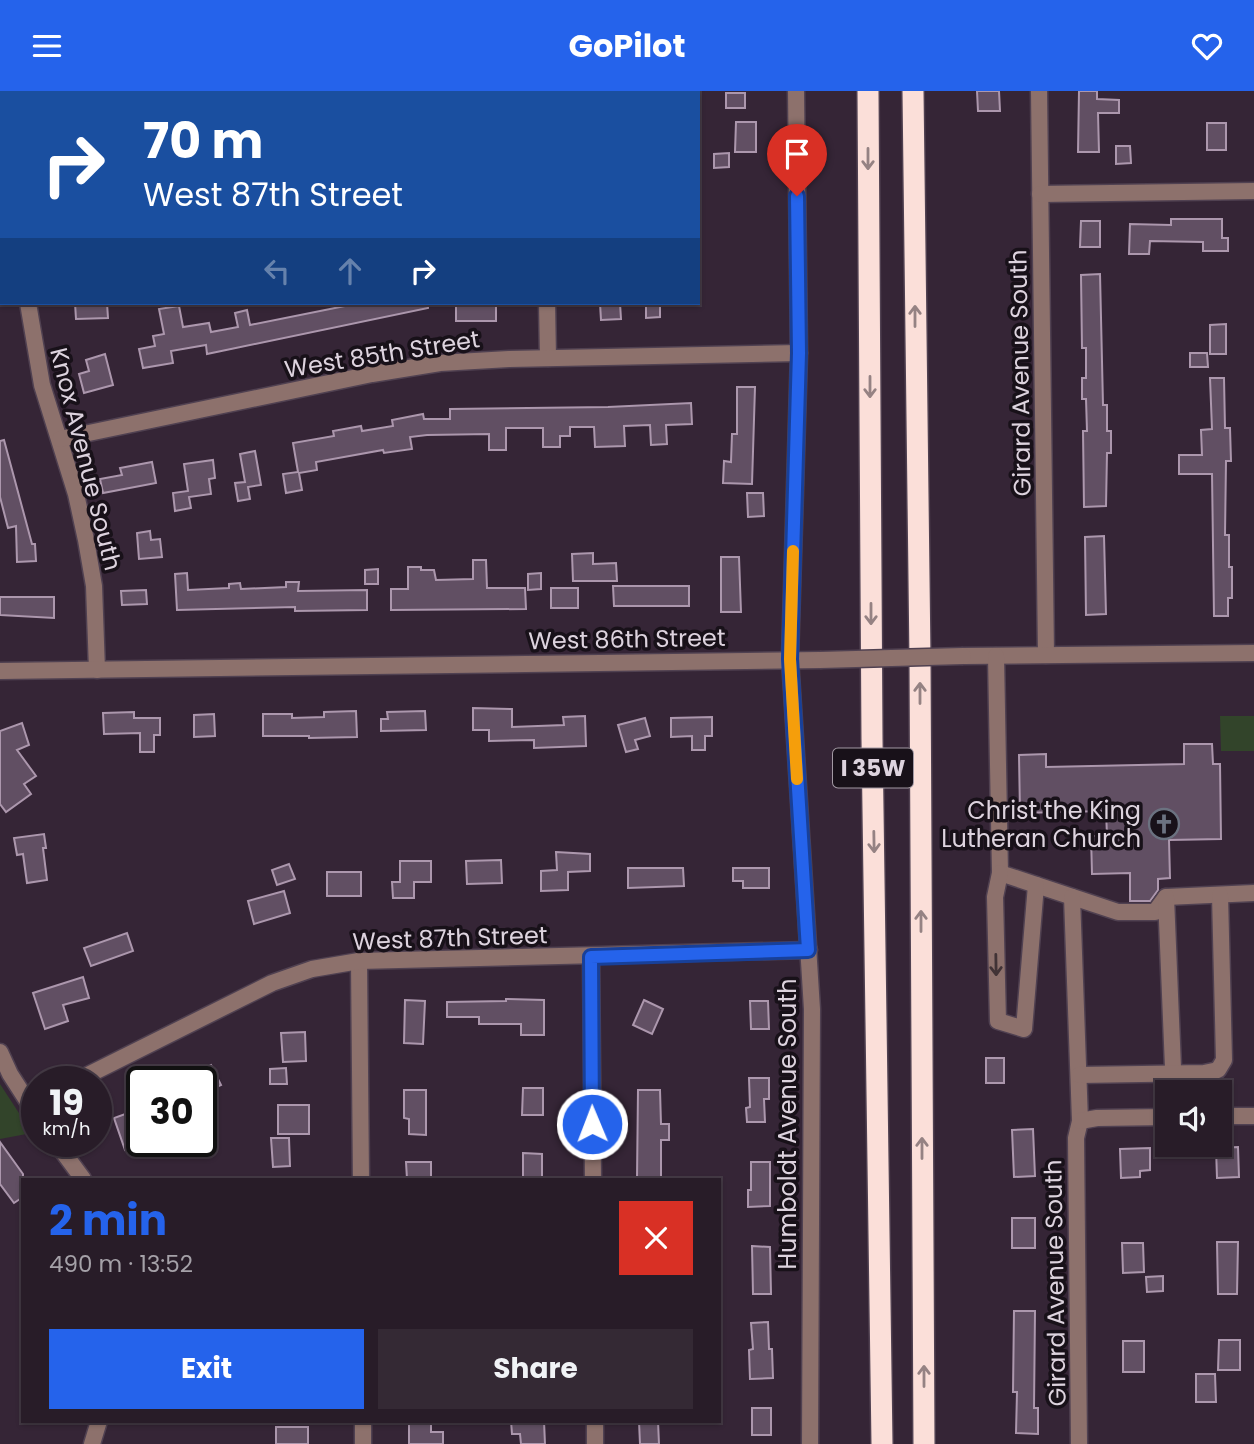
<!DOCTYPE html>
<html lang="en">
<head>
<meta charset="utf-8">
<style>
	:root { --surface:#281c28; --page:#342934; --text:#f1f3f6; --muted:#a5a1a8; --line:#443a45; --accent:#2563eb }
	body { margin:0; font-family:Poppins,sans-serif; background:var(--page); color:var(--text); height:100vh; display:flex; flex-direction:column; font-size:26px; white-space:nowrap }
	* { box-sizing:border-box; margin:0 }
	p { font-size:23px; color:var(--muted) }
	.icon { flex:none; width:38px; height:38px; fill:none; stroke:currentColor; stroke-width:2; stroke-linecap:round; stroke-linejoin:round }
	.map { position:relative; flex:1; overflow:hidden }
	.sheet { position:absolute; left:21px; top:1087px; width:700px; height:245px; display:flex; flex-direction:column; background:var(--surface); border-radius:0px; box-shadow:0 2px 5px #0004,0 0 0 2px var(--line) }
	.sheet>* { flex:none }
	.top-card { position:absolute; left:0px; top:0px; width:700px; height:214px; box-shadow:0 2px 5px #0004,0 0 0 2px var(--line); background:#1a4fa0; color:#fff; overflow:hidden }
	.controls { position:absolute; left:1155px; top:989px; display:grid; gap:14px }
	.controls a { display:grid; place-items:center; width:77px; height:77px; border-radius:0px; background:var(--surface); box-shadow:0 2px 5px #0004,0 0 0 2px var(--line); font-size:35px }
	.speed { position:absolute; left:21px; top:975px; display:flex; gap:14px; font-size:35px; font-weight:700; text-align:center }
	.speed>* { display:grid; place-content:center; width:91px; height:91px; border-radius:50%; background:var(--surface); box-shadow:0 2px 5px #0004,0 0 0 2px var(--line); line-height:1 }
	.speed small { font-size:18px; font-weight:400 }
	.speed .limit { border:4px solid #111; border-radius:10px; background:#fff; color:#111 }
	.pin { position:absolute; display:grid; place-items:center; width:60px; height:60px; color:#fff; margin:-72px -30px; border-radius:50% 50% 50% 0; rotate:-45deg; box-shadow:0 0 7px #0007 }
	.pin .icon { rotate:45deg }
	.me { position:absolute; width:77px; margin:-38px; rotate:359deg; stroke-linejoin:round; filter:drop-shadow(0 0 5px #0008) }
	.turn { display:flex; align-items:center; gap:24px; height:147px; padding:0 28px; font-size:32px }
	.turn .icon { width:91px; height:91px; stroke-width:2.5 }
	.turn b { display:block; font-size:49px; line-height:60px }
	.lanes { display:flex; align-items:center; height:66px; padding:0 28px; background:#0003; justify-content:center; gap:35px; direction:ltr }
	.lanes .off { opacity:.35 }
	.round { display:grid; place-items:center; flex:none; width:74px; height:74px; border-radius:0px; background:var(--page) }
	.overview { display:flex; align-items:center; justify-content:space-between; height:119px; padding:0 28px }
	h1 { font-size:42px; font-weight:700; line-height:52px; color:var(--accent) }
	.action { display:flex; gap:14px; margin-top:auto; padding:14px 28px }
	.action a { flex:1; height:80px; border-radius:0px; background:var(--accent); color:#fff; font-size:28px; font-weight:700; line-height:80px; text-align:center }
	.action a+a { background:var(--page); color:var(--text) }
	header { display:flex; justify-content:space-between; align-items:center; height:91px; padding:0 28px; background:var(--accent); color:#fff; font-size:32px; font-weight:700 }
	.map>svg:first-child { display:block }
	.green { fill:#32442a }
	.building { fill:#614f63; stroke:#ac97ad; stroke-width:2 }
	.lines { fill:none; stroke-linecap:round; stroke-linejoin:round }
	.minor-casing { stroke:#504151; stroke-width:19 }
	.highway-casing { stroke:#504151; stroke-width:24 }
	.minor { stroke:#8d716c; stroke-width:16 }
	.highway { stroke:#fbdfd9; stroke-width:21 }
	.minor-bridge-casing { stroke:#504151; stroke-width:19; stroke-linecap:butt }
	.minor-bridge { stroke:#8d716c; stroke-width:16 }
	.oneway { stroke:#958283 }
	.oneway2 { stroke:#413336 }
	.route-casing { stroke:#184099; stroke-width:18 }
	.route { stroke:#2563eb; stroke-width:12 }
	.slow { stroke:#f59e0b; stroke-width:12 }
	.labels { text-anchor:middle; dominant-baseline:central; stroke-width:7; stroke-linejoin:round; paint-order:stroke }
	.shield { fill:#181119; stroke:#a299a3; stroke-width:2 }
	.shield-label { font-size:23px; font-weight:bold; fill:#ddd3de }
	.street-label { font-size:24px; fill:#ddd3de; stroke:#181119 }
	.poi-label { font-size:24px; fill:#ddd3de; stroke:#181119; text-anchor:end }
</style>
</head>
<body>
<header><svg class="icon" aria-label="menu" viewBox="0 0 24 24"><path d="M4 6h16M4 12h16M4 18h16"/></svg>GoPilot<svg class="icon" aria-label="heart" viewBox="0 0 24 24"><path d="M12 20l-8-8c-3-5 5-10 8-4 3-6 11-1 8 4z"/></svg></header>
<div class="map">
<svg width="1254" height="1353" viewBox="0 0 1254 1353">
	<rect width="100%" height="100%" fill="#352536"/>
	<!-- green -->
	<g class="green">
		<polygon points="1220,625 1254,625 1254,660 1221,660"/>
		<polygon points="0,993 32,1042 0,1048"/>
	</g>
	<!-- building -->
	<g class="building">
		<polygon points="977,0 999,0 1000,20 978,20"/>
		<polygon points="1079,0 1097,0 1097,8 1119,9 1119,22 1098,22 1099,61 1078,61"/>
		<rect x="726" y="2" width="19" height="15"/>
		<polygon points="736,31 756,31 756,61 735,61"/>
		<rect x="1207" y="32" width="19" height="27"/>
		<polygon points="1116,55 1130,55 1131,72 1116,73"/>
		<polygon points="729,62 729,76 714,77 714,63"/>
		<polygon points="1171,128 1222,128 1222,147 1228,147 1228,160 1203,160 1203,151 1150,150 1149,163 1129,163 1130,133 1171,134"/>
		<polygon points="1081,130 1100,130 1100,156 1080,156"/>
		<polygon points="1100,183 1103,314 1107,314 1107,340 1111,340 1111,362 1107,362 1106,415 1084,416 1083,340 1087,340 1086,308 1082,308 1082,287 1086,287 1086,257 1082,257 1081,184"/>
		<polygon points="75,212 107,212 108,227 76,228"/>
		<polygon points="344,212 428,212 428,217 207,263 206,254 171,260 173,272 143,277 139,258 155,255 153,245 164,243 159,218 179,215 183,236 209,232 211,241 238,236 235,222 247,219 250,234 345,215"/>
		<rect x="456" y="212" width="40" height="18"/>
		<polygon points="600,212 620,212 621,228 601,229"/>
		<polygon points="646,212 660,212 660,226 646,227"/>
		<polygon points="1226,233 1226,263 1210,263 1210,234"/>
		<polygon points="1190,262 1207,262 1208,276 1190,276"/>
		<polygon points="105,263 113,294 84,302 79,283 89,280 86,269"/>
		<polygon points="1210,287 1224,287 1225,337 1230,337 1231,370 1226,370 1225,444 1229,444 1229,476 1232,476 1232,507 1228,507 1228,525 1214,525 1212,383 1179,383 1179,364 1202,364 1201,339 1212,338"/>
		<polygon points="737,296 755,296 752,393 723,392 724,370 731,371 732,343 737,343"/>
		<polygon points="691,312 692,333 666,334 667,353 651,354 650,334 624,335 625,355 595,356 594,336 570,336 570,345 560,345 560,356 543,356 543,337 506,337 506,359 489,359 489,343 427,344 410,346 412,358 384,362 383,359 316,371 317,379 299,382 302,399 286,402 283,383 298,381 293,352 334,345 333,340 361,335 362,340 393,335 392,329 423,323 424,328 450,328 450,318 608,316"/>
		<polygon points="4,349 32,453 35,453 36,470 17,471 16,435 8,437 0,406 0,350"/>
		<polygon points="255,360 261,394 248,396 250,408 238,410 235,392 245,391 240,363"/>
		<polygon points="213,369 215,387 209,388 211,403 189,406 191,417 175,420 173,402 188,400 184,373"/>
		<polygon points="152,371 156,392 103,402 100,388 122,384 120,377"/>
		<polygon points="747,402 763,402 764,425 748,426"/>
		<polygon points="150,440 151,449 160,448 162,466 139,468 137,442"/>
		<polygon points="1104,445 1106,523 1086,524 1085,446"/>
		<polygon points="593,462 593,473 616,472 617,490 573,490 572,463"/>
		<polygon points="721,466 739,466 741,521 721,521"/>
		<polygon points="473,469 486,469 487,497 525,497 526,518 391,519 391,498 408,498 408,476 421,476 421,479 434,479 436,489 473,488"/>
		<polygon points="378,478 378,493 365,493 365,479"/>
		<polygon points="187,482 188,499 229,497 229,493 240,492 241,498 286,496 286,491 299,491 298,500 367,499 367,519 295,520 295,516 177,519 175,483"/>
		<polygon points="541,482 541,498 528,499 528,483"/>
		<polygon points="613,495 689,495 689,515 614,515"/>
		<rect x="551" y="497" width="27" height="20"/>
		<polygon points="146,499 147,513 122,514 121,500"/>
		<polygon points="0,506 54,506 54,527 0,524"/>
		<polygon points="473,617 512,618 512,636 564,634 563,626 585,625 586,655 534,657 534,649 489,650 489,639 473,639"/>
		<polygon points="356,620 357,646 309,647 309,645 263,645 263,623 292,623 292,627 324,626 324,621"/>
		<polygon points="425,620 426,639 381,640 381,628 388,628 387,621"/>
		<polygon points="134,621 134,627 160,627 160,644 154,644 154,661 140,661 140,642 104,643 103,622"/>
		<polygon points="214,623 215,645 194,646 194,624"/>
		<polygon points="712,626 712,645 705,645 705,659 692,659 692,645 671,646 671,627"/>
		<polygon points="645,627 650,645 635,649 638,658 626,661 618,634"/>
		<polygon points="22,632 29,654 17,659 36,685 24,693 31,703 6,721 0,713 0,640"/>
		<polygon points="1184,653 1212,653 1213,673 1220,673 1221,748 1169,749 1170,787 1158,788 1158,799 1150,810 1130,810 1130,782 1092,783 1091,745 1107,745 1106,720 1020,722 1019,664 1046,663 1046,676 1184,673"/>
		<polygon points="44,743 46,757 43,757 47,789 27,792 23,763 17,764 14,747"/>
		<polygon points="556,761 590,763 590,780 568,781 568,799 541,800 541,780 557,779"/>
		<polygon points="501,769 502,792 467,793 466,770"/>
		<polygon points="400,770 431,770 431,791 414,791 414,807 393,807 392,791 400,791"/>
		<polygon points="289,773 295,788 277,794 272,779"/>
		<polygon points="628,777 683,777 684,795 628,797"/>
		<polygon points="733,777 769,777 769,797 743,797 743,790 733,790"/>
		<rect x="327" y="781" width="34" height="24"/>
		<polygon points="284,800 290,822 254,833 248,810"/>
		<polygon points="127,842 133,860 91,875 84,857"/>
		<polygon points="83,886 89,907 63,914 68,930 45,938 33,902"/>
		<polygon points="506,908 544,909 544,944 521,944 521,933 479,933 479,926 447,926 447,911 506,910"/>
		<polygon points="405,909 425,910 423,953 404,952"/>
		<polygon points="644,909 663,918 652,943 633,934"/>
		<polygon points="750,910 768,910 769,938 751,938"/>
		<polygon points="305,941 306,970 283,971 281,942"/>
		<rect x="986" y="967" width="18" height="25"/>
		<polygon points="211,974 221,994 201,1003 201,990 178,990"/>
		<polygon points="286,977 287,993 270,993 270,978"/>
		<polygon points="749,987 769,987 769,1008 764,1008 765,1031 747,1031 746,1017 750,1016"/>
		<polygon points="523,997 543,997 543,1024 522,1024"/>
		<polygon points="404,999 426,999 426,1044 409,1043 409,1028 404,1027"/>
		<polygon points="638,999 660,999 661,1033 669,1033 669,1049 661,1049 661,1088 637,1088"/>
		<rect x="278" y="1014" width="31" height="29"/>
		<polygon points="142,1017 142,1050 145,1052 125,1059 114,1027"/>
		<polygon points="1033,1038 1035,1085 1014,1086 1012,1039"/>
		<polygon points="271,1047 289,1047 290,1075 273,1076"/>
		<polygon points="0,1051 23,1083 23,1106 14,1112 0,1093"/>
		<polygon points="1238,1056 1239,1086 1217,1087 1216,1057"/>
		<polygon points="1150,1057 1150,1079 1140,1080 1140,1086 1121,1087 1120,1058"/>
		<polygon points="523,1062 542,1063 542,1088 523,1088"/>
		<polygon points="406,1071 431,1071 431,1088 407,1088"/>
		<polygon points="751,1071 770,1071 770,1115 748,1116 748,1099 751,1099"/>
		<rect x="1012" y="1127" width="23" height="30"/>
		<polygon points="1217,1151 1238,1151 1237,1203 1218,1203"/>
		<polygon points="1122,1152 1143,1152 1144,1181 1123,1182"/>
		<polygon points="752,1155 770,1156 771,1203 753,1203"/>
		<polygon points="1163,1185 1163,1200 1147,1201 1146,1186"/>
		<polygon points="1014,1220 1035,1220 1034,1317 1038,1317 1038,1343 1016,1342 1017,1301 1013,1301"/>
		<polygon points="768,1231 769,1258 772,1258 773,1287 750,1288 749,1259 753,1258 751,1232"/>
		<polygon points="1219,1249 1240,1249 1240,1279 1218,1279"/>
		<rect x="1123" y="1250" width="21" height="31"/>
		<polygon points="1196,1283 1215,1283 1216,1311 1196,1311"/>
		<rect x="752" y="1317" width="19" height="27"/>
		<polygon points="409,1330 431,1330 431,1341 443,1341 443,1353 409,1353"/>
		<polygon points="511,1330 544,1330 545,1353 521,1353 520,1343 512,1343"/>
		<polygon points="639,1330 658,1330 659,1353 640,1353"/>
		<rect x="276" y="1336" width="32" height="17"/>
	</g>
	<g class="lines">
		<!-- minor casing -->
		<g class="minor-casing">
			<g id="minor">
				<polyline points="21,0 21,2"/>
				<polyline points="545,0 545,2"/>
				<polyline points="796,0 799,262 790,568 812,918 810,1353"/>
				<polyline points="1039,0 1046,564"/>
				<polyline points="230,2 232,0"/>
				<polyline points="0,49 2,49"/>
				<polyline points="1040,103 1254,100"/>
				<polyline points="28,212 42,294 76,403 86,449 94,495 97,579"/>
				<polyline points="547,212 548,267"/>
				<polyline points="60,348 372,283 440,272 509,268 799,262"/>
				<polyline points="963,565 1254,562"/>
				<polyline points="996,565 1000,782 1118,821 1155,821 1166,806 1254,802"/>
				<polyline points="0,580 820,569"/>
				<polyline points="1000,782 995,806 998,930 1024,938 1036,794"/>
				<polyline points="1072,806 1080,1030 1076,1047 1079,1353"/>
				<polyline points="1166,806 1174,1001"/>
				<polyline points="591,866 593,1088"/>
				<polyline points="359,870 361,1088"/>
				<polyline points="0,961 10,983 37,1025"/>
				<polyline points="1079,984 1204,982 1218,979 1224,969 1220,804"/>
				<polyline points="76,990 272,892 312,878 359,870 809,859"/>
				<polyline points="1220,1025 1254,1025"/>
				<polyline points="1080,1030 1097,1027 1167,1026"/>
				<polyline points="55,1050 83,1088"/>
				<polyline points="363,1330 363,1353"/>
				<polyline points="595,1330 595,1353"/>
				<polyline points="92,1353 99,1330"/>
			</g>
		</g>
		<!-- highway casing -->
		<g class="highway-casing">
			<g id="highway">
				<polyline points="868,0 872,648 882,1353"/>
				<polyline points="913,0 920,568 924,1353"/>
			</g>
		</g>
		<!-- minor -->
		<use href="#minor" class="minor"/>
		<!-- highway -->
		<use href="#highway" class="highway"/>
		<!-- minor-bridge casing -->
		<g class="minor-bridge-casing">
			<polyline id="minor-bridge" points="820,569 963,565"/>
		</g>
		<!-- minor-bridge -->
		<use href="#minor-bridge" class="minor-bridge"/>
	</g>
	<!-- one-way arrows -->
	<defs><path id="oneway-shaft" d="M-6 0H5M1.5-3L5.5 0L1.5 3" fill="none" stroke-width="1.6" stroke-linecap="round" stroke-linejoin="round" transform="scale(1.75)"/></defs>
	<g class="oneway">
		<use href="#oneway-shaft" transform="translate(868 68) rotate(90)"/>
		<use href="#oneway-shaft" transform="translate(915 225) rotate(-90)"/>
		<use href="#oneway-shaft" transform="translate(870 296) rotate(90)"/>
		<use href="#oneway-shaft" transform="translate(871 523) rotate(90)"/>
		<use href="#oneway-shaft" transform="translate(920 602) rotate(-90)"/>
		<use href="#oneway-shaft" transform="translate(874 751) rotate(89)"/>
		<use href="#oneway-shaft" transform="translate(921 830) rotate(-90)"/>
		<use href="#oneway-shaft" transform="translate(922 1057) rotate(-90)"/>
		<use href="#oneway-shaft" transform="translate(924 1285) rotate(-90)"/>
	</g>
	<use class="oneway2" href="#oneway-shaft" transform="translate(996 874) rotate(89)"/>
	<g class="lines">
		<!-- route casing -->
		<g class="route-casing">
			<polyline id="route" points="592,1033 591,866 808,859 790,568 799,262 797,105"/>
		</g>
		<!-- route -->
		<use href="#route" class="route"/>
		<!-- slow -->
		<polyline class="slow" points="793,460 790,568 797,688"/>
	</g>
	<!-- icons -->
	<defs>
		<g id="church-ring" transform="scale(1.575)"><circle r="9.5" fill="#181119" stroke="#6b7280" stroke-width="1.5"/><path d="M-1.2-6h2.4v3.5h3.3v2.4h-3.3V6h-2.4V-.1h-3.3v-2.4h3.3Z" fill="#6b7280"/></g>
	</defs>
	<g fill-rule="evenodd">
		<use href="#church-ring" x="1164" y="733"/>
	</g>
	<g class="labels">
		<!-- shield labels -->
		<rect class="shield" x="833" y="657.5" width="80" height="39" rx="5"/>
		<g class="shield-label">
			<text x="873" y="677">I 35W</text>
		</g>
		<!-- street labels -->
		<g class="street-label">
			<text transform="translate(382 263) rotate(-9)">West 85th Street</text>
			<text transform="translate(1020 282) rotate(-91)">Girard Avenue South</text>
			<text transform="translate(86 368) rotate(76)">Knox Avenue South</text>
			<text transform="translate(627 548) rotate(-1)">West 86th Street</text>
			<text transform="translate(450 847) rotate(-2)">West 87th Street</text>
			<text transform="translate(787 1033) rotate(-90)">Humboldt Avenue South</text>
			<text transform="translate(1055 1192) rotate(-91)">Girard Avenue South</text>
		</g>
		<!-- poi labels -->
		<g class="poi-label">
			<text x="1141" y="719">Christ the King<tspan x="1141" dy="28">Lutheran Church</tspan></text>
		</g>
	</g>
</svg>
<div class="controls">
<a><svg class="icon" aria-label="sound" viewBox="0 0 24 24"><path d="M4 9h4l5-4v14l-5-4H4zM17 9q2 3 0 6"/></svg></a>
</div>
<div class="speed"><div>19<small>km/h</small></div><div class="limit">30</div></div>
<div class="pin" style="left:797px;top:105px;background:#d93025"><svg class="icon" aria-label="arrive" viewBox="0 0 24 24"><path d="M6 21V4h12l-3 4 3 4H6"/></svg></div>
<svg class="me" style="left:592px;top:1033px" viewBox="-20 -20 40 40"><circle r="17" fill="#2563eb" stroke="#fff" stroke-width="3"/><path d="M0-11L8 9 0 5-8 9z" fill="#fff"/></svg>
<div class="top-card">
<div class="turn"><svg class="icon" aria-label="right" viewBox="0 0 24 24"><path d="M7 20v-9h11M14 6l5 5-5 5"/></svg><div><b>70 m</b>West 87th Street</div></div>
<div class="lanes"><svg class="icon off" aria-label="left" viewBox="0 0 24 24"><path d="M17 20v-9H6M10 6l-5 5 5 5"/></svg><svg class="icon off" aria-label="ahead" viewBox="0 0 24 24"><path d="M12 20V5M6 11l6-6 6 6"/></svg><svg class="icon" aria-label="right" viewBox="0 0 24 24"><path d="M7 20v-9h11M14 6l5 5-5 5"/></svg></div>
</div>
<section class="sheet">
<div class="overview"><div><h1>2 min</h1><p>490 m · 13:52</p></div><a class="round" style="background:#d93025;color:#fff"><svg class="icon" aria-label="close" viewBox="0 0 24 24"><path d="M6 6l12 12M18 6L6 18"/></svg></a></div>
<div class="action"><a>Exit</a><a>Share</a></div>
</section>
</div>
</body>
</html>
